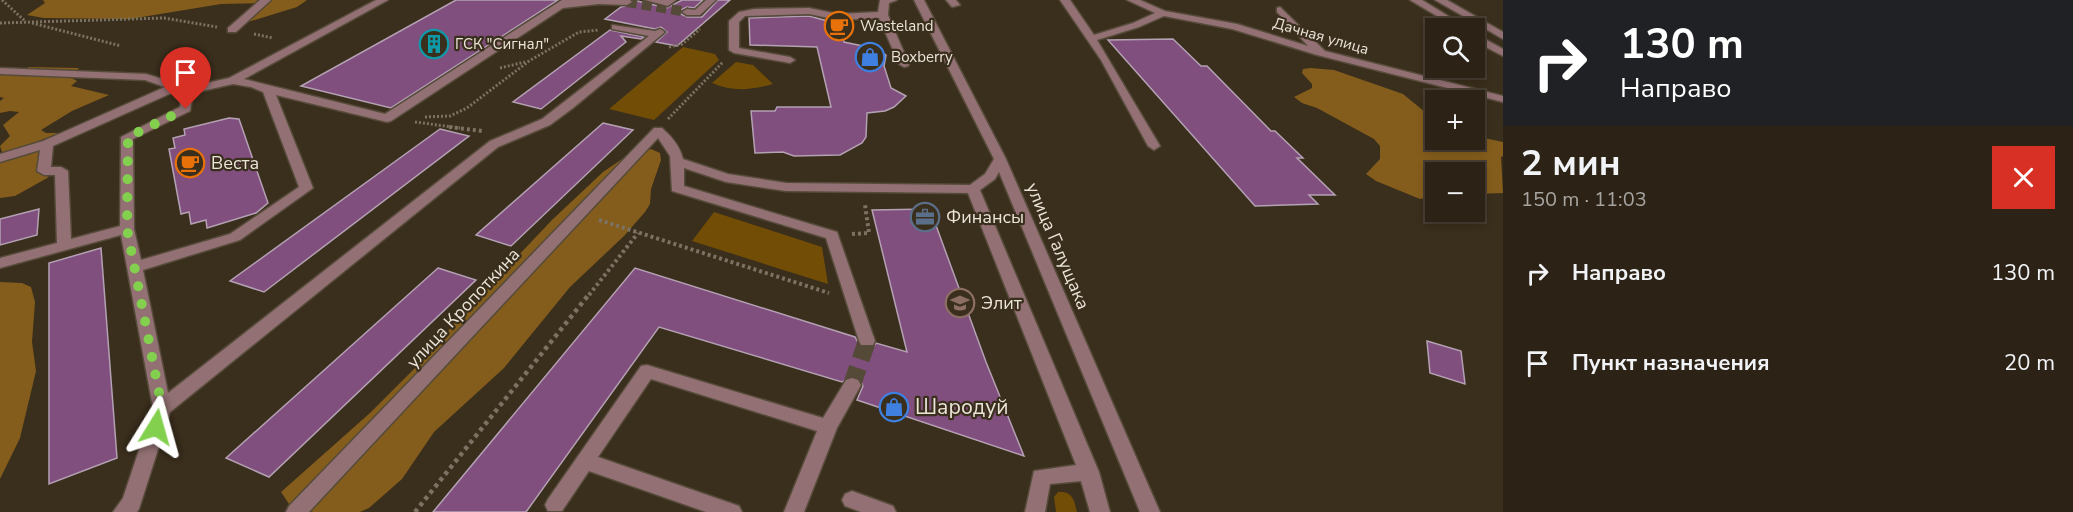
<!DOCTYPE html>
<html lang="ru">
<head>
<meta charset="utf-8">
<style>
	:root { --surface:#2c2215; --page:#342a1e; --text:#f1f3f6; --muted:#a6a4a0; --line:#483f34 }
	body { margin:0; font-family:"Nunito Sans",sans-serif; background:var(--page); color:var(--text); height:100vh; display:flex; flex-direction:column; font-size:22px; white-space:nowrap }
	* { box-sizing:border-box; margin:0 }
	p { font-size:20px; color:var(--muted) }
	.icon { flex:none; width:33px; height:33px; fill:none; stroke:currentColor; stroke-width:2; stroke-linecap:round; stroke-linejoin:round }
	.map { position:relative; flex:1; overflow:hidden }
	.sheet { display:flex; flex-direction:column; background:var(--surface); width:570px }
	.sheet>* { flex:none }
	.top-card { background:#202124; color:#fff; overflow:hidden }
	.buttons { position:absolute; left:1425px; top:18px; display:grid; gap:12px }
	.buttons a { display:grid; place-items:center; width:60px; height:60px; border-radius:0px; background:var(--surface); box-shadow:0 3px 9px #0003,0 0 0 2px var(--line); font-size:30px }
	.pin { position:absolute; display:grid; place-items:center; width:51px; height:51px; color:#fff; margin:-62px -26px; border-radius:50% 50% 50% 0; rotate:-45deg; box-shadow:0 0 6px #0007 }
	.pin .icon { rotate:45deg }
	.me { position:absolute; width:66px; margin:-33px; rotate:8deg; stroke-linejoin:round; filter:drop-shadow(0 0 4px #0008) }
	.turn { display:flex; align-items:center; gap:21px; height:126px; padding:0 18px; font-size:27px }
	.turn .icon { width:78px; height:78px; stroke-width:2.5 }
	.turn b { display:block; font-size:42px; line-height:51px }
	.round { display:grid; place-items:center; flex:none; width:63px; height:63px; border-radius:0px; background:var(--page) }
	.head { display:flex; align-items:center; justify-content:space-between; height:102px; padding:0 18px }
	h1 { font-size:36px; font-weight:700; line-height:45px }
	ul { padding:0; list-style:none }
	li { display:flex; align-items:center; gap:18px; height:90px; padding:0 18px }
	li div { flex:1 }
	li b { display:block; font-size:22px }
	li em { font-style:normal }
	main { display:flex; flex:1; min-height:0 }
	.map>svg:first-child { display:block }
	.green { fill:#724d05 }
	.forest { fill:#845d1c }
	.building { fill:#804f7e; stroke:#b4a1b3; stroke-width:1.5 }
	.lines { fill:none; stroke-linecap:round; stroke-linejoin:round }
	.minor-tunnel-far1 { stroke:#554938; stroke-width:10; stroke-dasharray:10 5; stroke-linecap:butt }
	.minor-tunnel { stroke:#554938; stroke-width:18; stroke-dasharray:18 9; stroke-linecap:butt }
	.minor-casing { stroke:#564b3a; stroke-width:3 }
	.path-far2 { stroke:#7c7263; stroke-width:3; stroke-dasharray:2 2; stroke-linecap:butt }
	.path-far1 { stroke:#7c7263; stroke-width:4; stroke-dasharray:3 3; stroke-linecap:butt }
	.path { stroke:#7c7263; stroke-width:4.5; stroke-dasharray:4 4; stroke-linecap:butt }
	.minor { fill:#927073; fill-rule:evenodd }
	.route { stroke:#83d04f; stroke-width:10; stroke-dasharray:0 18 }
	.labels { text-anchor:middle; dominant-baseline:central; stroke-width:4.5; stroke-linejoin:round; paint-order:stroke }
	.far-poi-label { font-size:15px; fill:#ebe4d9; stroke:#3a2e1c; text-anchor:start }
	.far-street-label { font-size:15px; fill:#ebe4d9; stroke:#3a2e1c }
	.poi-label { font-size:18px; fill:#ebe4d9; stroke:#3a2e1c; text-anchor:start }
	.street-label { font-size:18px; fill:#ebe4d9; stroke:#3a2e1c }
	.near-poi-label { font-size:21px; fill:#ebe4d9; stroke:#3a2e1c; text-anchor:start }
</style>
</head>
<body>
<main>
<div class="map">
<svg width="1503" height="512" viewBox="0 0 1503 512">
	<rect width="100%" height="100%" fill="#3a2e1c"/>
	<!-- green -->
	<g class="green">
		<polygon points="683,47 715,54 719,60 654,120 609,109"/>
		<path d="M736,62L753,65L773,84C751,90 733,92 712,83Z"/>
		<polygon points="714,212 822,247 828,284 692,241"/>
		<path d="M1058,492C1073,491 1074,500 1077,512H1056L1054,497Z"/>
	</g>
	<!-- forest -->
	<g class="forest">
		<polygon points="43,0 307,0 297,7 245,23 265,3 221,4 130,19 44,18 27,15 45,3"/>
		<polygon points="28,67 79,68 70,77 77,81 71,86 109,95 72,111 41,130 46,133 59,133 10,152 2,152 0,146 10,136 3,125 19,112 10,111 0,113 0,101 4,98 0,97 0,74 23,74"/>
		<polygon points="1311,68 1334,70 1403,94 1425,112 1430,128 1435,129 1436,140 1474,140 1475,136 1503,142 1503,156 1501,157 1503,193 1475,194 1474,172 1436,172 1435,196 1420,199 1376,181 1366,174 1380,159 1380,146 1374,139 1317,108 1302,103 1294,97 1312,88 1312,84 1302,73 1303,69"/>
		<polygon points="651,149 660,153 661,160 651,189 650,204 645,212 624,236 570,287 504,368 434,432 402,479 369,508 360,512 313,512 289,504 281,492 370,413 430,353 458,319 552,220 603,172 628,155"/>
		<polygon points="32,150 42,150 43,174 49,177 15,196 0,198 0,159"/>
		<polygon points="0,282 22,283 31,287 35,302 32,342 36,371 20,438 0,479"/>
	</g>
	<!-- building -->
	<g class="building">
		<polygon points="456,0 558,0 391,108 301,86"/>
		<polygon points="633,0 667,8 682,0 703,0 694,8 687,7 681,10 681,14 687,17 702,17 718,0 730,0 677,46 656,42 667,32 661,27 655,29 605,19 621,7 633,4"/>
		<polygon points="809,16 835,23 839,26 844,42 877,49 886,55 884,66 891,88 906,96 894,107 885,111 867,113 866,137 862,143 840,155 794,156 783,152 755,153 751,111 775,111 777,107 831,107 817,47 750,45 749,18"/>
		<polygon points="610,30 644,37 641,39 621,36 626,42 541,109 513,102"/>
		<polygon points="1173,39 1201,66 1207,66 1271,131 1275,131 1303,158 1297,158 1335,195 1309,195 1318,204 1255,206 1108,40"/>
		<polygon points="229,118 239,119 268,203 256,213 207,228 206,220 191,224 189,212 181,214 169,149 175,148 173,138 185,135 184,129"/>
		<polygon points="603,123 633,130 511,246 476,235"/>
		<polygon points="440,129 469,136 264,292 230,281"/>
		<polygon points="39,209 37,235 0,245 0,219"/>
		<polygon points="930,209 986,362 1024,456 857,400 863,386 859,378 851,376 842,382 659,327 526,512 433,512 635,268 855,337 861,347 873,347 876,343 907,352 872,210"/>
		<polygon points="101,248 117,458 49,484 49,263"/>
		<polygon points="438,268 476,280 269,477 226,458"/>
		<polygon points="1427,341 1461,351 1465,384 1430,373"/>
	</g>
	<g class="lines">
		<!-- minor-tunnel-far1 -->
		<polyline class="minor-tunnel-far1" points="627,2 687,12"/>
		<!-- minor-tunnel -->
		<polyline class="minor-tunnel" points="852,385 867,341"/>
		<!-- minor casing -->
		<g class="minor-casing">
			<g id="minor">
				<polygon points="260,0 271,0 236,32 228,32 228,28"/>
				<path d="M376,0H388L244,79L385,114L562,0H630L632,2L627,5L599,4L563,8L391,121L387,122L276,95L313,188L240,240L143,270L168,393L490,141L542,119L649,36L612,29V25L655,31L660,29L665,32L573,108L550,125L498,147L170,412L139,509L137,512H113L123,498L153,408L121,235L0,268V258L57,243L55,175H44L37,171L40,150L0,162V154L43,141L165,87L145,80L0,74V68L146,74L189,87L229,78ZM233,84L251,87L263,92L299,187L230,234L141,260L134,229L133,139L190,111L193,93ZM176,91L182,93L180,107L121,137L120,226L71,239L68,171L61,167H51L53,146Z"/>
				<polygon points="645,0 676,0 668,6"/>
				<polygon points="706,0 716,0 700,15 687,15 682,12 687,9 695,10"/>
				<polygon points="880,0 897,0 889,3 888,15 909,64 908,66 904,67 899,64 879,18 838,20 809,14 745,16 739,22 739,48 790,57 795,60 790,63 734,53 729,50 729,21 739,12 754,9 809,8 838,14 878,12"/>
				<path d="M914,0H924L1006,159L1160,512H1140L999,172L995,179L980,190L1099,472L1110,512H1090L1081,481L1050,484L1045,512H1025L1034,471L1076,465L968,193L786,191L726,182L684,168V186L837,232L875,341L873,345H861L859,341L826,238L672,191L670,156L658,138L309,512H286L289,506L654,128H662C672,137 680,146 683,159L728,174L786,183L970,185L985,174L994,159Z"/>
				<polygon points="946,0 956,0 960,5 952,7"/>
				<polygon points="1060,0 1070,0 1094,35 1133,23 1155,13 1127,0 1140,0 1165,11 1237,24 1308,46 1277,12 1277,8 1280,7 1325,51 1503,96 1503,102 1317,55 1232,29 1164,16 1139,27 1097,40 1160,146 1154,150 1148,146 1101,60"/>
				<polygon points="1410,0 1422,0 1468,28 1457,28"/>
				<polygon points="1435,0 1447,0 1503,32 1503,39"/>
				<polygon points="1474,33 1503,49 1503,56 1474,41"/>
				<polygon points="647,365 823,418 846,380 852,378 858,380 861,385 837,428 804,512 784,512 817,431 651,379 598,457 739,506 742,512 706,512 589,471 562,511 548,511 545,505 548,499 641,366"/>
				<polygon points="852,491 893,506 896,512 861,512 845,506 842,500 845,494"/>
			</g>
		</g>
		<!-- path-far2 -->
		<g class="path-far2">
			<polyline points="2,0 25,21"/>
			<polyline points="0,23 164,18 217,27"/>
			<polyline points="32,23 121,46"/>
			<polyline points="254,34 273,38"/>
			<polyline points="669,47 682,44 700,29"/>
			<polyline points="500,68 525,62"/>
			<polyline points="425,117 450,116 467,108 529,61 579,32 599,30"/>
			<polyline points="668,119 723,62"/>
			<polyline points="415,122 460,128"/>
		</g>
		<!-- path-far1 -->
		<g class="path-far1">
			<polyline points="449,127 482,131"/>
			<polyline points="599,220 829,293"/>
			<polyline points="852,234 869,233 865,205"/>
			<polyline points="589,295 638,233"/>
		</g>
		<!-- path -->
		<polyline class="path" points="415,512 590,293"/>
		<!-- minor -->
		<use href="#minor" class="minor"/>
	</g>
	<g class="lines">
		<!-- route -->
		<polyline class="route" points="156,427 162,408 127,229 128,137 186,109"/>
	</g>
	<!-- icons -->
	<defs>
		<g id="cafe-ring" transform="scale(1.5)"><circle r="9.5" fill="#3a2e1c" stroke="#e8710a" stroke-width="1.5"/><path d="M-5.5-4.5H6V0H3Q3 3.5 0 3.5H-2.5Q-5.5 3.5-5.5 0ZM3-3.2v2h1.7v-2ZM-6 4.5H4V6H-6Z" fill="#e8710a"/></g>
		<g id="building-ring" transform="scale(1.5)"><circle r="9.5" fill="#3a2e1c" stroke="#0f9aa8" stroke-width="1.5"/><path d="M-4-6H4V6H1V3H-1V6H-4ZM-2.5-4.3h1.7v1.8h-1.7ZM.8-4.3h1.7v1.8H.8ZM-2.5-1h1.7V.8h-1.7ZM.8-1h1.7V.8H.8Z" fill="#0f9aa8"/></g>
		<g id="shop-ring" transform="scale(1.5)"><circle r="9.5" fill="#3a2e1c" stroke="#3f7fe0" stroke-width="1.5"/><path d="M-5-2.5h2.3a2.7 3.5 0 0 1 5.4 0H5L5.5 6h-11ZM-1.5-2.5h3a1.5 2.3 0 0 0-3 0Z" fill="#3f7fe0"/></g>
		<g id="office-ring" transform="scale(1.5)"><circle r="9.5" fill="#3a2e1c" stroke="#5c6f8a" stroke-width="1.5"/><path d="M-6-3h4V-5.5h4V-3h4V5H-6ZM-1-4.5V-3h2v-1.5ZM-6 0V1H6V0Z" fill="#5c6f8a"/></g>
		<g id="school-ring" transform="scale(1.5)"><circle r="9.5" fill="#3a2e1c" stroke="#8d6e63" stroke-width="1.5"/><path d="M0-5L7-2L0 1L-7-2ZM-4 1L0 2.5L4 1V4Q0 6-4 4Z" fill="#8d6e63"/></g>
	</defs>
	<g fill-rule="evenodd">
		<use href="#cafe-ring" x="839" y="26"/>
		<use href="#building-ring" x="434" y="44"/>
		<use href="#shop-ring" x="870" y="57"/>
		<use href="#cafe-ring" x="190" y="163"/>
		<use href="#office-ring" x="925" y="217"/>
		<use href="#school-ring" x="960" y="303"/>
		<use href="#shop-ring" x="894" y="407"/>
	</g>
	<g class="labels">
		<!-- far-poi labels -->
		<g class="far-poi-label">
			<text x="860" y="26">Wasteland</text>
			<text x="455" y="44">ГСК "Сигнал"</text>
			<text x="891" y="57">Boxberry</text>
		</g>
		<!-- far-street labels -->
		<g class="far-street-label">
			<text transform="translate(1321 36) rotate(16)">Дачная улица</text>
		</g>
		<!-- poi labels -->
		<g class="poi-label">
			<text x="211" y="163">Веста</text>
			<text x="946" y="217">Финансы</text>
			<text x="981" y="303">Элит</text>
		</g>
		<!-- street labels -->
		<g class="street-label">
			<text transform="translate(1058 246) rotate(67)">улица Галущака</text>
			<text transform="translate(463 308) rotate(-47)">улица Кропоткина</text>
		</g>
		<!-- near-poi labels -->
		<g class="near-poi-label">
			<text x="915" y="407">Шародуй</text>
		</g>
	</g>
</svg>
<div class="buttons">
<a><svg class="icon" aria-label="search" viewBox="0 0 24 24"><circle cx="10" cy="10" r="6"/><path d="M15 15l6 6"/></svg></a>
<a>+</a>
<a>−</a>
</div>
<div class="pin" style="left:186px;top:109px;background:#d93025"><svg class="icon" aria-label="arrive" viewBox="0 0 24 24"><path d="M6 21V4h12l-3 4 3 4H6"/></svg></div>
<svg class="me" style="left:156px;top:427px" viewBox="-20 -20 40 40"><path d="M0-17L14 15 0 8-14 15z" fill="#83d04f" stroke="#fff" stroke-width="4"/></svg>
</div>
<section class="sheet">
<div class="top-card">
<div class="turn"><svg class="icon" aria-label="right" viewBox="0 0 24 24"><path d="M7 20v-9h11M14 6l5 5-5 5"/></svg><div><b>130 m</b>Направо</div></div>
</div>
<div class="head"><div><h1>2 мин</h1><p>150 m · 11:03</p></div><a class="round" style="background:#d93025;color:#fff"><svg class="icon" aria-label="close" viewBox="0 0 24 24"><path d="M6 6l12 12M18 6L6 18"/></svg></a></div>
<ul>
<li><svg class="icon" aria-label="right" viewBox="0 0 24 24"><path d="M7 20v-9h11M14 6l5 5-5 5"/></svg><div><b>Направо</b></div><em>130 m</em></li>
<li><svg class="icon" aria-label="arrive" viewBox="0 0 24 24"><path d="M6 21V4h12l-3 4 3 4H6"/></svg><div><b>Пункт назначения</b></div><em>20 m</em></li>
</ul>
</section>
</main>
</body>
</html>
